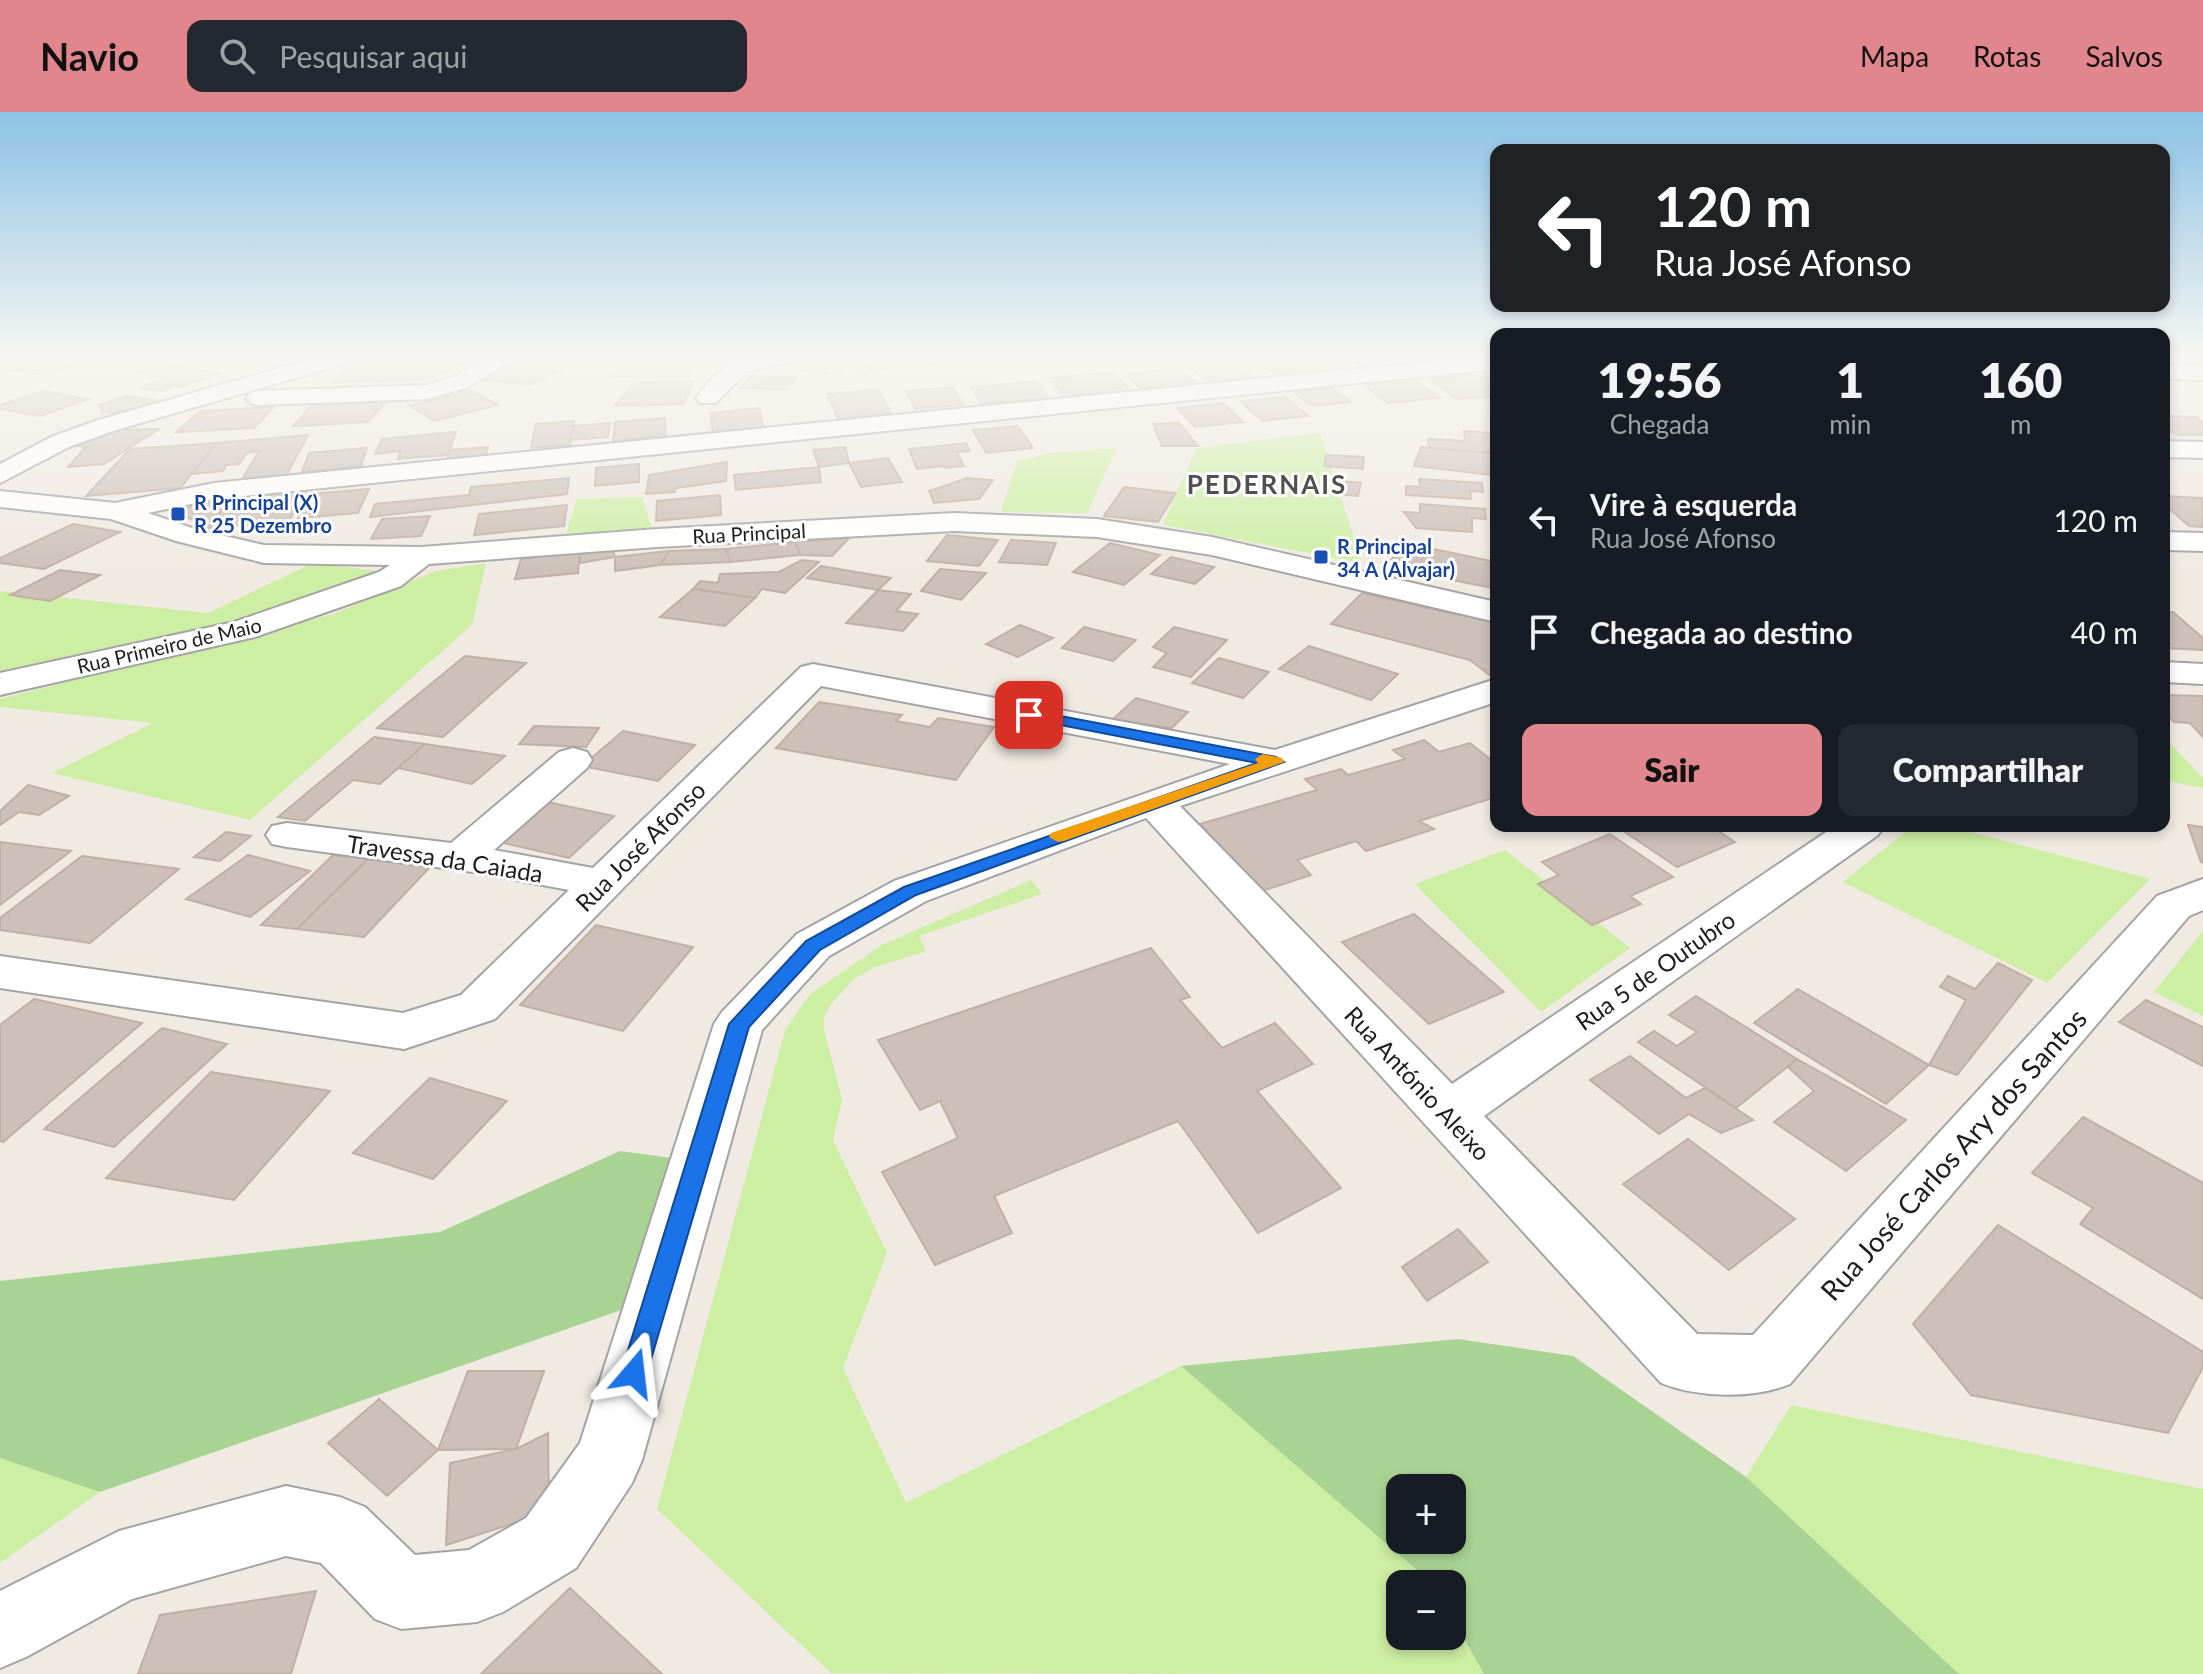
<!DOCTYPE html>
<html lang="pt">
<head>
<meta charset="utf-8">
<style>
	:root { --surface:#171b24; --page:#242831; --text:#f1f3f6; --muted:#9ea1a6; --accent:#e0868c }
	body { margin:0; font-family:Lato,sans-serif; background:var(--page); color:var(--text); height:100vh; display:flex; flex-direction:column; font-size:30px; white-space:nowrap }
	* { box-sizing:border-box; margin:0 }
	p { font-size:26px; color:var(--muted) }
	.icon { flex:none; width:44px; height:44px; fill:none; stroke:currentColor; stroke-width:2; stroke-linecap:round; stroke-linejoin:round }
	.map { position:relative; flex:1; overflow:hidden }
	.details { position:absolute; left:1490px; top:216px; width:680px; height:504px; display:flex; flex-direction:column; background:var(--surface); border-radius:16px; box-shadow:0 4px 12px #0003 }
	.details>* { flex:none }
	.top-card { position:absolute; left:1490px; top:32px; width:680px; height:168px; border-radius:16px; box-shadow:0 4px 12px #0003; background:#202124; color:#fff; overflow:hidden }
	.tools { position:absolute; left:1386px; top:1362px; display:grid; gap:16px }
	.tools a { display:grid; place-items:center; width:80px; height:80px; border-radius:16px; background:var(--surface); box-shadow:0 4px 12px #0003; font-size:40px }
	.pin { position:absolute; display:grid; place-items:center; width:68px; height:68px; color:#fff; margin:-34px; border-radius:16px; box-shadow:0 4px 12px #0006 }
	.me { position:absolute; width:88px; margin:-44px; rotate:17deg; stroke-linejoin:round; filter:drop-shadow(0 0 6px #0008) }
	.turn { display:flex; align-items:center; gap:28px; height:168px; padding:0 32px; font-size:36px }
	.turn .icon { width:104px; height:104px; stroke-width:2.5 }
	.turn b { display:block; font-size:56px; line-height:68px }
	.eta { display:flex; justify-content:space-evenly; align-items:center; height:136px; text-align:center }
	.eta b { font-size:48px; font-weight:800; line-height:56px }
	.cta { display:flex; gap:16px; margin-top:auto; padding:16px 32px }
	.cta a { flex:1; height:92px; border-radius:16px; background:var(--accent); color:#111; font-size:32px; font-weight:800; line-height:92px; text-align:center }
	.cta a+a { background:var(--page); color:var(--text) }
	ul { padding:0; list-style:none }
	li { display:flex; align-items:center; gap:24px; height:112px; padding:0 32px }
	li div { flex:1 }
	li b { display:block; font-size:30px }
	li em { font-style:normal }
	header { display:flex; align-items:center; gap:48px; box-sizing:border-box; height:112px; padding:0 40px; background:var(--accent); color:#111 }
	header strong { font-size:38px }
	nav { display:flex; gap:44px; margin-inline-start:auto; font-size:28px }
	.search { width:560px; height:72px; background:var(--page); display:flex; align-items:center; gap:20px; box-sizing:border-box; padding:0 28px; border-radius:16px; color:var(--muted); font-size:30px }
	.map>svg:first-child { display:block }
	.grass { fill:#ccefa3 }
	.forest { fill:#a9d393; fill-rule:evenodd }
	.building { fill:#ccc0b8; stroke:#c2afa3; stroke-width:2 }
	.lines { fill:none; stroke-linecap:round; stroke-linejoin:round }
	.minor-casing { stroke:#a4a4a4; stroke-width:4 }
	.minor { fill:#fff; fill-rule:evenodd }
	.route { fill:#1a73e8; stroke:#114b97; stroke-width:2 }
	.slow { fill:#f59e0b }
	.transit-dot { fill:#1a4fb4; stroke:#fff; stroke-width:3 }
	.labels { text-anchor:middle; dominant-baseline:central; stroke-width:6; stroke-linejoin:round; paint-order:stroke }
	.far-transit-label { font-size:20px; font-weight:bold; fill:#164399; stroke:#fff; text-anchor:start }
	.far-street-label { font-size:20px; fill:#1d1d1d; stroke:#fff }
	.street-label { font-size:24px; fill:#1d1d1d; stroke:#fff }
	.far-district-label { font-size:26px; font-weight:bold; letter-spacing:2px; fill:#505050; stroke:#fff }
	.near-street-label { font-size:28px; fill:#1d1d1d; stroke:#fff }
</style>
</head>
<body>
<header>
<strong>Navio</strong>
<div class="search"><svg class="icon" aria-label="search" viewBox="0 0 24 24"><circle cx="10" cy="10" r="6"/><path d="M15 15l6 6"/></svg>Pesquisar aqui</div>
<nav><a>Mapa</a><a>Rotas</a><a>Salvos</a></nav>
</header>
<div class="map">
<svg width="2203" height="1562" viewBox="0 0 2203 1562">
	<rect width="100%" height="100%" fill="#f0eae2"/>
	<!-- grass -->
	<g class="grass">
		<polygon points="1320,321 1362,451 1163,413 1196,336"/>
		<polygon points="1117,336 1087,401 1001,400 1017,349 1050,341"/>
		<polygon points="642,385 652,417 566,422 577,387"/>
		<polygon points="313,451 378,459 352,472 202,517 0,562 0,479 208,501"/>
		<polygon points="486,451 472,513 250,708 52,661 153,611 0,595 0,587 333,502 436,459"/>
		<polygon points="2164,625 2203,666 2203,676 2164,668"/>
		<polygon points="1913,714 1948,714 2150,767 2047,871 1843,770"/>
		<polygon points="1505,738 1630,836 1541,900 1415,772"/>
		<polygon points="1031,768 1042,782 919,824 926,839 873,856 854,867 831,892 824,905 824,918 842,988 833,1028 887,1141 843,1256 906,1391 1181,1254 1430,1466 1433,1472 1400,1472 1400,1524 1452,1524 1452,1505 1484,1562 831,1561 657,1397 785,918 810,882 882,833"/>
		<polygon points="2203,819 2203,904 2154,880"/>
		<polygon points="1791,1293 2203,1377 2203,1562 1959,1562 1746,1365"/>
		<polygon points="0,1346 100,1380 0,1451"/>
	</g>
	<!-- forest -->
	<g class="forest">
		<polygon points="620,1039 679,1047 627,1196 100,1380 0,1346 0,1169 440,1120"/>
		<path d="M1458,1227L1573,1244L1746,1365L1959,1562H1484L1452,1505V1472H1433L1181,1254ZM1400,1376H1452V1428H1400Z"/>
	</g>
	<!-- building -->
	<g class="building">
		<polygon points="23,245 73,254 44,263 14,258 0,261 0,252"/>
		<polygon points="403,245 474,245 427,267 333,271 352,252 391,250"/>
		<polygon points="699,245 686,264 611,265 627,246"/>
		<polygon points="813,245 861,245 871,248 821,264 788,253"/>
		<polygon points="900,245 917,248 865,263 854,259"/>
		<polygon points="926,245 959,245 915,258 895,254"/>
		<polygon points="1310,245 1326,257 1275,262 1255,247"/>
		<polygon points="1349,245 1411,245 1419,251 1363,256"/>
		<polygon points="2164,245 2203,245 2203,259 2180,259 2164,250"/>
		<polygon points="520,248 569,253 530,273 480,268"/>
		<polygon points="1231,250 1252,266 1208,271 1188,254"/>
		<polygon points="159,253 221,261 182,275 173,274 160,279 139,276 169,265 135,261"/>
		<polygon points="1179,256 1198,272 1142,278 1125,262"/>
		<polygon points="1113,260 1132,280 1066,286 1049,266"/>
		<polygon points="1483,262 1496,271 1496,284 1457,287 1429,267"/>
		<polygon points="750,264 798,265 788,277 740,276"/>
		<polygon points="1415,268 1440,286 1388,291 1364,273"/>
		<polygon points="1037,269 1049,286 981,292 971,275"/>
		<polygon points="635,270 694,270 683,292 614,294"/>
		<polygon points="952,275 963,293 915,297 906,279"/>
		<polygon points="1332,276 1351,290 1312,294 1294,280"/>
		<polygon points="878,277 891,301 838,307 827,282"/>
		<polygon points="43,279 89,287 40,304 0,297 0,293"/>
		<polygon points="472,279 498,293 435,309 409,294"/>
		<polygon points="126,284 162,289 118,301 103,300 99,293"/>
		<polygon points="1285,285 1308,304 1262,309 1240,289"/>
		<polygon points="385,290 368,310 293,314 312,293"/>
		<polygon points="1223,291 1243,310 1195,315 1177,296"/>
		<polygon points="274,295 254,316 176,320 200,299"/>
		<polygon points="759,296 764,317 713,322 711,301"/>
		<polygon points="2164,304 2195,305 2203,310 2203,323 2177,323 2164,315"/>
		<polygon points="665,306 666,324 613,329 615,310"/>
		<polygon points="574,309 570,333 531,336 536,312"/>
		<polygon points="610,311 608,325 570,328 573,314"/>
		<polygon points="1179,311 1198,334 1162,334 1153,312"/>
		<polygon points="1018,314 1033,336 986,341 973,318"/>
		<polygon points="159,317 104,352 68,355 86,335 74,333 102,318"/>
		<polygon points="1464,319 1491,321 1495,341 1429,337 1428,327 1465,329"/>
		<polygon points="456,320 448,343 398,347 401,339 375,342 382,327"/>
		<polygon points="308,323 286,364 242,368 259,339 247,341 239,352 226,353 223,359 191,362 217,331"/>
		<polygon points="217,331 180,376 86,384 130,337"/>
		<polygon points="966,331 970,339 957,340 964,354 945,356 944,354 917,357 909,337"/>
		<polygon points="488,335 485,347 446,351 450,338"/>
		<polygon points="845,335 849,351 819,355 813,338"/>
		<polygon points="1421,335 1494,342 1490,363 1414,354"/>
		<polygon points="367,336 361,354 302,360 309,341"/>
		<polygon points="1326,343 1364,345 1363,357 1324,354"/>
		<polygon points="888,346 902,370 861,375 849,351"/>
		<polygon points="727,350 726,369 676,376 675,380 646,382 649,363"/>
		<polygon points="639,352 639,370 595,374 596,356"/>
		<polygon points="819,355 821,370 736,378 734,363"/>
		<polygon points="569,366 567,382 370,405 375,392 469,383 471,375"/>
		<polygon points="967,366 993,368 979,387 934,391 929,379"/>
		<polygon points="1419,367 1482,371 1483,380 1470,379 1471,387 1406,383 1406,374 1420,375"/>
		<polygon points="1341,369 1361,371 1358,384 1338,382"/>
		<polygon points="1124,375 1176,381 1158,410 1104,404"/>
		<polygon points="369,377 358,401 298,406 311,382"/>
		<polygon points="307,378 289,409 209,416 231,385"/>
		<polygon points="720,383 721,403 656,409 657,389"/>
		<polygon points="2164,384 2203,386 2203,415 2189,414 2164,392"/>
		<polygon points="231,385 209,416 178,401 205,387"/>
		<polygon points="1420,392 1485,397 1486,407 1472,406 1472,420 1416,416 1404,400 1420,401"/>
		<polygon points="567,393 564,414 474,423 479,402"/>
		<polygon points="430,404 421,424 371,427 382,407"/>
		<polygon points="73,412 120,420 44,457 0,451 0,446"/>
		<polygon points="947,423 998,428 979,454 927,449"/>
		<polygon points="849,426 832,444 800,443 795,430"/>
		<polygon points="1011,428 1056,431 1047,453 999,450"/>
		<polygon points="795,430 800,443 731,450 725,437"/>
		<polygon points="1110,431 1160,443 1124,473 1073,460"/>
		<polygon points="1405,431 1496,450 1496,468 1491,476 1386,454"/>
		<polygon points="612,435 615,445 580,451 580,439"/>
		<polygon points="725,437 731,450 660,453 669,439"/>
		<polygon points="580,439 578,461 515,467 521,447"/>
		<polygon points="669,439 660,453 615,459 615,445"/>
		<polygon points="1171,445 1214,455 1195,472 1151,462"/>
		<polygon points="802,448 819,450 785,481 762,477 755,486 693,477 700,469 718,471 720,462 779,460"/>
		<polygon points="821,454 891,466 878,478 807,466"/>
		<polygon points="940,457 986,461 961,488 921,479"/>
		<polygon points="60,458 100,463 50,489 10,483"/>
		<polygon points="693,477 755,486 725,514 660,505"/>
		<polygon points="878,478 911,482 896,499 918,502 903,519 846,511"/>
		<polygon points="1362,481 1454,502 1454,497 1496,506 1496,564 1492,565 1470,548 1331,512"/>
		<polygon points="2164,500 2173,500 2203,526 2203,538 2164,536"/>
		<polygon points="1020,513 1053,526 1018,545 986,532"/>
		<polygon points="1084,515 1136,528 1113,549 1062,536"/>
		<polygon points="1174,515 1227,528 1191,565 1153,555 1167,541 1153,535"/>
		<polygon points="1309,534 1398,562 1371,588 1279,557"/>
		<polygon points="465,544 526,551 443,625 377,616"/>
		<polygon points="1219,546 1269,560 1243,586 1192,571"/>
		<polygon points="2164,583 2203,584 2203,625 2190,611 2174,610 2164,599"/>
		<polygon points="1136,586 1188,600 1172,616 1112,608"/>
		<polygon points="819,590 902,603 896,609 930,615 938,606 994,615 956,668 776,636"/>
		<polygon points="534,614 599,616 586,635 519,632"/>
		<polygon points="623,619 695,633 658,669 582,654"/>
		<polygon points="374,625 425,632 380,672 353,668 305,709 278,705"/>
		<polygon points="1424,628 1439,640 1470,631 1496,652 1496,685 1419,709 1434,717 1366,739 1356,729 1297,748 1311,763 1262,779 1200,712 1317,678 1305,667 1341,657 1348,663 1405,647 1393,638"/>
		<polygon points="425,632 505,644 472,672 398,656"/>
		<polygon points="28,673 69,684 39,703 19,700 0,713 0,699"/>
		<polygon points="538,688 614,704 569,746 491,728"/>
		<polygon points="2188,713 2203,715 2203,751 2201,750"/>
		<polygon points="1616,714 1735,714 1720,720 1735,730 1677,755"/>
		<polygon points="226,720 251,724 220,749 194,745"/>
		<polygon points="1610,722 1673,765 1630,784 1641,792 1592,813 1538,772 1559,763 1542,750"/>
		<polygon points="0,730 71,739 0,793"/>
		<polygon points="248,743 310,759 250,805 186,787"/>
		<polygon points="333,743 368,747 297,817 261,813"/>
		<polygon points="82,744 179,757 90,831 0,818 0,806"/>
		<polygon points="368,747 430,755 364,825 297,817"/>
		<polygon points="1414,802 1504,880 1429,912 1342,830"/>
		<polygon points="596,813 693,835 623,919 520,893"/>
		<polygon points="1151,836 1190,885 1180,888 1222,936 1275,911 1313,952 1257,979 1341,1076 1258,1121 1178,1009 994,1084 1012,1121 935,1153 882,1060 958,1026 940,989 920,998 878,928"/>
		<polygon points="1998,851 2032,868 1957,963 1929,953 1966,888 1940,875 1948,864 1975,877"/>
		<polygon points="1798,877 1929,953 1886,992 1754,911"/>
		<polygon points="1696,884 1797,947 1736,996 1638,930 1654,919 1677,934 1697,920 1669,903"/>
		<polygon points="34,887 142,911 3,1030 0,1029 0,913"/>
		<polygon points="2146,888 2203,915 2203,954 2119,910"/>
		<polygon points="162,916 227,932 114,1035 44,1017"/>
		<polygon points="1630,944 1686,986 1705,976 1753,1008 1721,1021 1689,1002 1659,1022 1590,968"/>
		<polygon points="1797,947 1906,1008 1846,1059 1774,1010 1814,979 1788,955"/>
		<polygon points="211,960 330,979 234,1088 106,1066"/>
		<polygon points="430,966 507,989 433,1067 353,1041"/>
		<polygon points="2083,1005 2203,1071 2203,1187 2080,1112 2093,1096 2032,1061"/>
		<polygon points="1688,1027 1795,1107 1729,1158 1623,1072"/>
		<polygon points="1998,1113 2203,1240 2203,1255 2168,1321 1971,1283 1913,1212"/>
		<polygon points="1458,1117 1488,1150 1427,1189 1402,1155"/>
		<polygon points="468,1259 544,1259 516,1337 438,1338"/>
		<polygon points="379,1287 438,1338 387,1384 328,1331"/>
		<polygon points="548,1321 549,1400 446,1433 450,1351 516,1337"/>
		<polygon points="570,1476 662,1562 481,1562"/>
		<polygon points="316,1479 291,1562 138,1562 160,1503"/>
	</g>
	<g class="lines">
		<!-- minor casing -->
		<g class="minor-casing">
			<g id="minor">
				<polygon points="0,245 12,245 1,252"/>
				<polygon points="318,245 354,245 351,250 113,319 69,335 0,371 0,352 51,325 95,309"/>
				<polygon points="490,245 518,245 466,276 428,287 258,293 250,291 246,286 250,281 258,279 426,273 450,266"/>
				<path d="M745,245H793L790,250L747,260L716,291H700L696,286C709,268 724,252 745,245Z"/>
				<polygon points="1477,245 1496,245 1496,257 214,387 148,401 195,417 264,433 421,435 657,417 954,401 1097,407 1212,425 1496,490 1496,510 1212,443 1097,425 954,419 657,435 429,452 401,474 255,525 0,583 0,561 234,510 379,460 390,453 264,451 176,429 111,407 0,395 0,379 115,391 214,371"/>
				<polygon points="2164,253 2203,254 2203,268 2164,267"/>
				<polygon points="2164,329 2203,330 2203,346 2164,345"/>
				<polygon points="2164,420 2203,421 2203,439 2164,438"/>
				<polygon points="2164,550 2203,552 2203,572 2164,570"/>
				<path d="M813,552L1275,638L1496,567V590L1180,694L1452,972L1835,714H1884L1878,723L1484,1004L1697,1222L1753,1223L2157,784L2203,767V798L2189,804L1790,1272C1753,1287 1698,1286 1661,1271L1146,706L926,789L829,844L762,918L642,1348L632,1371L576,1456L503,1500L477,1510L401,1517L375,1507L321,1451L286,1444L132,1487L26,1545L0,1556V1479L119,1419L286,1374L340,1385L365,1395L415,1443L469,1438L526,1406L580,1331L714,912L722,900L797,822L894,769L1230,652L821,574L495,907L404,937L0,876V844L403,901L461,883L569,778L473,760L287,735L272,732L266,723L272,714L287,711L451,731L559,640L573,636L587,640L592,648L587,656L494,738L593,756L801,555Z"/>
			</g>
		</g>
		<!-- minor -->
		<use href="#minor" class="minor"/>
	</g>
	<!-- sky -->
	<linearGradient id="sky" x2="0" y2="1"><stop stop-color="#8bc2e5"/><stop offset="0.53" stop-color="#f8f6f2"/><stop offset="1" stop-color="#f8f6f2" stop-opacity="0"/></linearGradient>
	<rect width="2203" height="464" fill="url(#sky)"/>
	<!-- route -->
	<polygon class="route" points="1029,598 1276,645 1284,650 916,783 820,838 749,915 647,1261 644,1269 634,1273 625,1269 621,1261 729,912 806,829 904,775 1257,651 1024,606 1024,600"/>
	<!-- slow -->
	<polygon class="slow" points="1263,642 1282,646 1284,650 1064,729 1058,730 1049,725 1051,721 1258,651 1255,647"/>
	<!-- markers -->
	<g class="transit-dot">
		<rect x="170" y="394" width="16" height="16" rx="4"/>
		<rect x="1313" y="437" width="16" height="16" rx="4"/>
	</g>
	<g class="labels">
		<!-- far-transit labels -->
		<g class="far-transit-label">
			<text x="194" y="390">R Principal (X)<tspan x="194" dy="23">R 25 Dezembro</tspan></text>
			<text x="1337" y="434">R Principal<tspan x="1337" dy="23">34 A (Alvajar)</tspan></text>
		</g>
		<!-- far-street labels -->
		<g class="far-street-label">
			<text transform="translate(749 421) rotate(-3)">Rua Principal</text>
			<text transform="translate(169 533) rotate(-13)">Rua Primeiro de Maio</text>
		</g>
		<!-- street labels -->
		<g class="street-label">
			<text transform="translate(640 734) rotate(-45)">Rua José Afonso</text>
			<text transform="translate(445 746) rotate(9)">Travessa da Caiada</text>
			<text transform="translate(1655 858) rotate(-35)">Rua 5 de Outubro</text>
			<text transform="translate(1418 971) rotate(47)">Rua António Aleixo</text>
		</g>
		<!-- far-district labels -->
		<g class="far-district-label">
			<text x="1267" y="372">PEDERNAIS</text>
		</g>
		<!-- near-street labels -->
		<g class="near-street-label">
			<text transform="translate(1953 1042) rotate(-48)">Rua José Carlos Ary dos Santos</text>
		</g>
	</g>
</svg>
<div class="tools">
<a>+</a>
<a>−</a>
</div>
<div class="pin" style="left:1029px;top:603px;background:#d93025"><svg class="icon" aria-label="arrive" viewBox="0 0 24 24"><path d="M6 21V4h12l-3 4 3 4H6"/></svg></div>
<svg class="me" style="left:634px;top:1261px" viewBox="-20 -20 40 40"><path d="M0-17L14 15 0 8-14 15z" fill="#1a73e8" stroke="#fff" stroke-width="4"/></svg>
<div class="top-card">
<div class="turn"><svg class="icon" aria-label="left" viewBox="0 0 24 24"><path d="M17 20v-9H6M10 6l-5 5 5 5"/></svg><div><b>120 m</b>Rua José Afonso</div></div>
</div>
<section class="details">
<div class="eta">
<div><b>19:56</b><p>Chegada</p></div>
<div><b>1</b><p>min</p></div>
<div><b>160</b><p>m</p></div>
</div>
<ul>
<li><svg class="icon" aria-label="left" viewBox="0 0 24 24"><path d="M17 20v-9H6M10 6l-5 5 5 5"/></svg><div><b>Vire à esquerda</b><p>Rua José Afonso</p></div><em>120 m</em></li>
<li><svg class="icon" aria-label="arrive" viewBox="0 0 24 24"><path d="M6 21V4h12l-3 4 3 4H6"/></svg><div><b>Chegada ao destino</b></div><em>40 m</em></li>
</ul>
<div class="cta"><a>Sair</a><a>Compartilhar</a></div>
</section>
</div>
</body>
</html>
